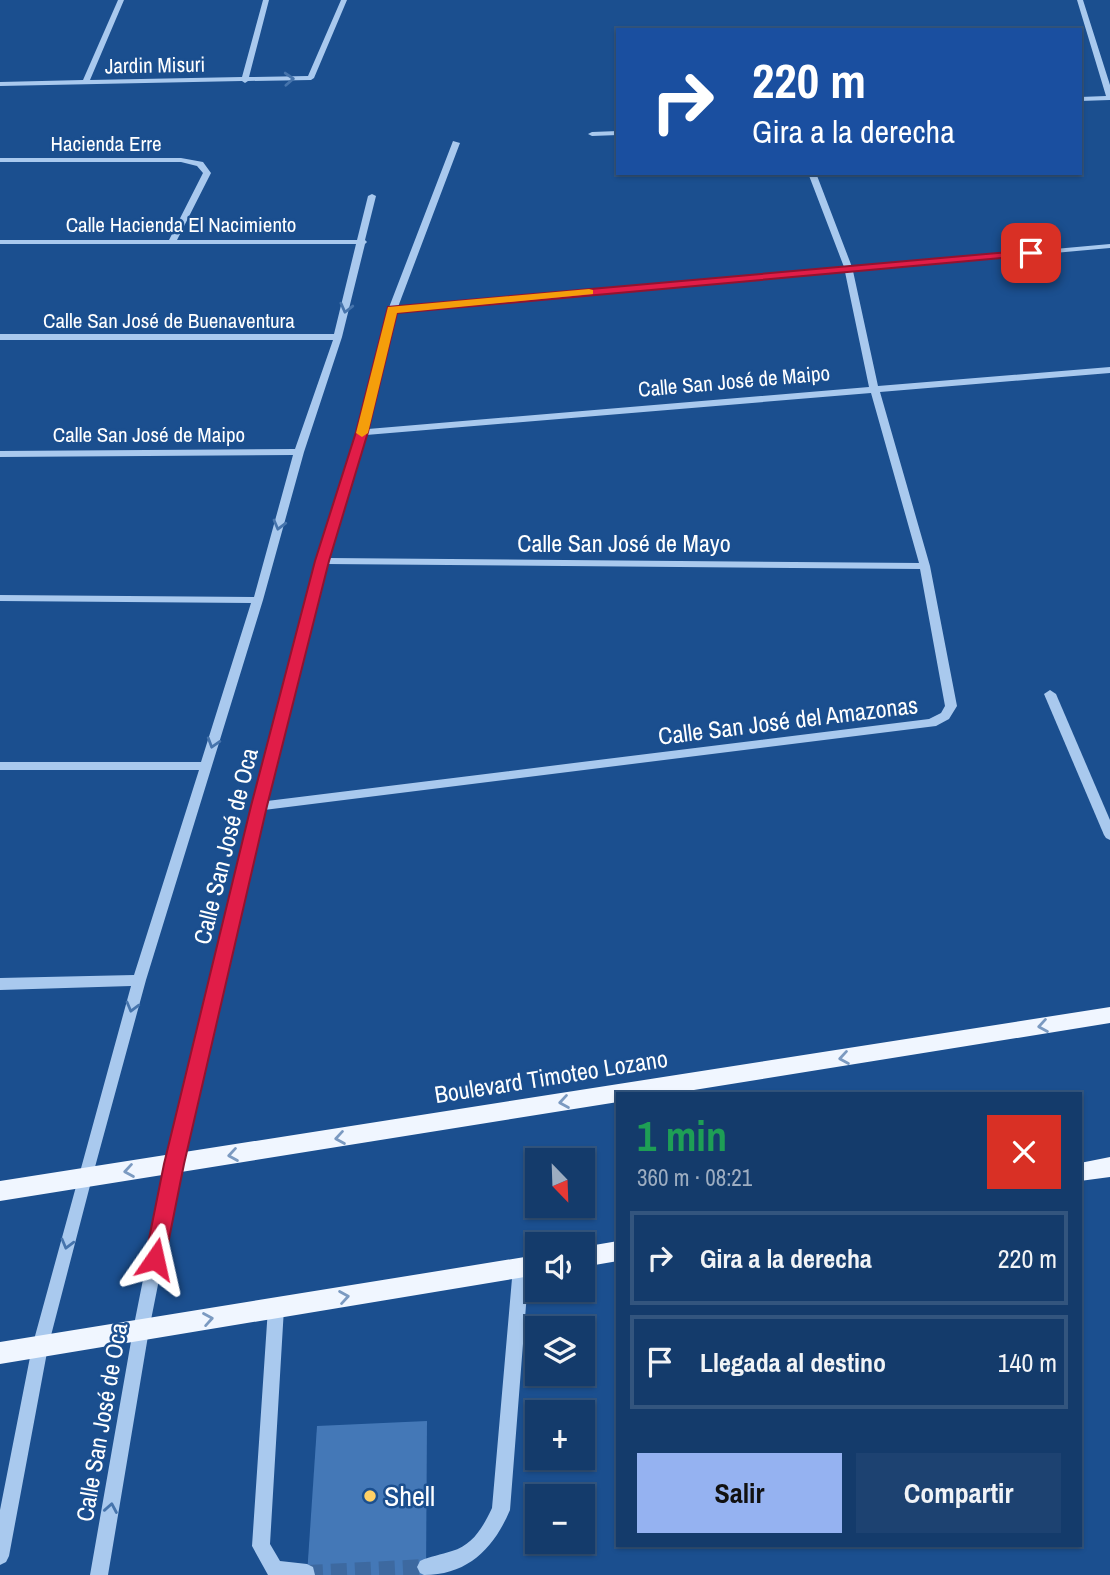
<!DOCTYPE html>
<html lang="es">
<head>
<meta charset="utf-8">
<style>
	:root { --surface:#143b6b; --page:#1d4271; --text:#f1f3f6; --muted:#9dadc1; --line:#33557e; --accent:#95b2f1 }
	body { margin:0; font-family:"Archivo Narrow",sans-serif; background:var(--page); color:var(--text); height:100vh; display:flex; flex-direction:column; font-size:26px; white-space:nowrap }
	* { box-sizing:border-box; margin:0 }
	p { font-size:23px; color:var(--muted) }
	.icon { flex:none; width:38px; height:38px; fill:none; stroke:currentColor; stroke-width:2; stroke-linecap:round; stroke-linejoin:round }
	.map { position:relative; flex:1; overflow:hidden }
	.side { position:absolute; left:616px; top:1092px; width:466px; height:455px; display:flex; flex-direction:column; background:var(--surface); border-radius:0px; box-shadow:0 2px 5px #0004,0 0 0 2px var(--line) }
	.side>* { flex:none }
	.hud { position:absolute; left:616px; top:28px; width:466px; height:147px; border-radius:0px; box-shadow:0 2px 5px #0004,0 0 0 2px var(--line); background:#1a4fa0; color:#fff; overflow:hidden }
	.needle { width:46px; rotate:157deg }
	.buttons { position:absolute; left:525px; top:1148px; display:grid; gap:14px }
	.buttons a { display:grid; place-items:center; width:70px; height:70px; border-radius:0px; background:var(--surface); box-shadow:0 2px 5px #0004,0 0 0 2px var(--line); font-size:35px }
	.pin { position:absolute; display:grid; place-items:center; width:60px; height:60px; color:#fff; margin:-30px; border-radius:14px; box-shadow:0 4px 10px #0006 }
	.me { position:absolute; width:77px; margin:-38px; rotate:11deg; stroke-linejoin:round; filter:drop-shadow(0 0 5px #0008) }
	.turn { display:flex; align-items:center; gap:24px; height:147px; padding:0 21px; font-size:32px }
	.turn .icon { width:91px; height:91px; stroke-width:2.5 }
	.turn b { display:block; font-size:49px; line-height:60px }
	.round { display:grid; place-items:center; flex:none; width:74px; height:74px; border-radius:0px; background:var(--page) }
	.headline { display:flex; align-items:center; justify-content:space-between; height:119px; padding:0 21px }
	h1 { font-size:42px; font-weight:800; line-height:52px; color:#1e9e55 }
	.primary-button { display:flex; gap:14px; margin-top:auto; padding:14px 21px }
	.primary-button a { flex:1; height:80px; border-radius:0px; background:var(--accent); color:#111; font-size:28px; font-weight:800; line-height:80px; text-align:center }
	.primary-button a+a { background:var(--page); color:var(--text) }
	ul { padding:0; list-style:none }
	li { display:flex; align-items:center; gap:21px; height:94px; margin:0 14px 10px; padding:0 7px; border:4px solid var(--line); border-radius:0px }
	li div { flex:1 }
	li b { display:block; font-size:26px }
	li em { font-style:normal }
	.map>svg:first-child { display:block }
	.building { fill:#4478b7 }
	.lines { fill:none; stroke-linecap:round; stroke-linejoin:round }
	.minor-tunnel { stroke:#3d69a0; stroke-width:16; stroke-dasharray:16 8; stroke-linecap:butt }
	.minor { fill:#a9c9ee; fill-rule:evenodd }
	.major { fill:#f0f6ff; fill-rule:evenodd }
	.oneway { stroke:#4674ac }
	.oneway2 { stroke:#7b9ac1 }
	.route { fill:#e11d48; stroke:#92132f; stroke-width:2 }
	.slow { fill:#f59e0b }
	.poi-dot { fill:#ffd166; stroke:#1b4f8f; stroke-width:2.5 }
	.labels { text-anchor:middle; dominant-baseline:central; stroke-width:5; stroke-linejoin:round; paint-order:stroke }
	.far-street-label { font-size:21px; fill:#fff; stroke:#1b4f8f }
	.street-label { font-size:24px; fill:#fff; stroke:#1b4f8f }
	.near-poi-label { font-size:28px; fill:#fff; stroke:#1b4f8f; text-anchor:start }
</style>
</head>
<body>
<div class="map">
<svg width="1110" height="1575" viewBox="0 0 1110 1575">
	<rect width="100%" height="100%" fill="#1b4f8f"/>
	<!-- building -->
	<polygon class="building" points="427,1421 426,1575 307,1575 317,1426"/>
	<g class="lines">
		<!-- minor-tunnel -->
		<polyline class="minor-tunnel" points="307,1573 426,1567"/>
		<!-- minor -->
		<g class="minor">
			<polygon points="118,0 124,0 90,80 242,77 263,0 269,0 249,77 308,76 341,0 347,0 314,78 311,80 248,81 245,83 242,81 0,86 0,82 83,80"/>
			<polygon points="1077,0 1083,0 1110,85 1110,100 1080,101 1080,97 1106,96"/>
			<polygon points="618,131 618,135 592,136 588,134 592,132"/>
			<path d="M453,141L460,143L398,307L844,267L808,173H816L852,267L1110,244V248L853,271L878,386L1110,367V373L880,392L930,566L957,706L949,719L936,726L264,810L182,1164L149,1330L108,1575H90L133,1330L166,1164L253,806L317,561L357,432L388,310ZM845,272L869,387L368,429L396,312ZM871,393L919,563L328,558L366,435ZM326,564L920,569L945,706L941,713L929,719L267,801Z"/>
			<polygon points="0,158 181,158 203,162 211,173 177,240 357,240 368,196 372,194 376,196 365,240 367,242 365,244 342,337 304,452 263,600 146,980 92,1178 48,1347 9,1556 6,1562 0,1565 0,1510 32,1347 131,986 0,990 0,978 134,975 199,770 0,770 0,762 201,762 251,603 0,601 0,595 254,597 293,455 0,457 0,451 295,449 333,340 0,340 0,334 334,334 356,244 0,244 0,240 169,240 203,173 197,166 181,162 0,162"/>
			<polygon points="1050,690 1056,694 1110,820 1110,840 1106,838 1104,835 1044,694"/>
			<path d="M521,1260L527,1262L529,1267L510,1510C494,1548 468,1575 424,1575L420,1573L417,1567L420,1561C430,1556 441,1555 452,1551C473,1545 483,1527 492,1508L513,1267L515,1262Z"/>
			<polygon points="276,1300 282,1303 284,1308 270,1544 280,1561 307,1564 313,1567 315,1575 268,1575 252,1546 268,1308 270,1303"/>
		</g>
		<!-- major -->
		<g class="major">
			<polygon points="1110,1007 1110,1023 669,1094 618,1094 618,1102 0,1201 0,1181"/>
			<polygon points="1110,1157 1110,1177 1080,1181 1080,1163"/>
			<polygon points="618,1241 618,1261 583,1267 583,1247"/>
			<polygon points="537,1255 537,1275 0,1364 0,1342"/>
		</g>
	</g>
	<!-- one-way arrows -->
	<defs><path id="oneway-chevron" d="M-2-3.5L2.5 0L-2 3.5" fill="none" stroke-width="1.6" stroke-linecap="round" stroke-linejoin="round" transform="scale(1.75)"/></defs>
	<g class="oneway">
		<use href="#oneway-chevron" transform="translate(289 79) rotate(-3)"/>
		<use href="#oneway-chevron" transform="translate(346 308) rotate(104)"/>
		<use href="#oneway-chevron" transform="translate(279 525) rotate(105)"/>
		<use href="#oneway-chevron" transform="translate(213 743) rotate(107)"/>
		<use href="#oneway-chevron" transform="translate(132 1007) rotate(105)"/>
		<use href="#oneway-chevron" transform="translate(67 1244) rotate(105)"/>
		<use href="#oneway-chevron" transform="translate(111 1508) rotate(-80)"/>
	</g>
	<g class="oneway2">
		<use href="#oneway-chevron" transform="translate(1043 1026) rotate(171)"/>
		<use href="#oneway-chevron" transform="translate(844 1058) rotate(171)"/>
		<use href="#oneway-chevron" transform="translate(564 1102) rotate(171)"/>
		<use href="#oneway-chevron" transform="translate(340 1138) rotate(171)"/>
		<use href="#oneway-chevron" transform="translate(233 1155) rotate(171)"/>
		<use href="#oneway-chevron" transform="translate(129 1171) rotate(171)"/>
		<use href="#oneway-chevron" transform="translate(344 1297) rotate(-9)"/>
		<use href="#oneway-chevron" transform="translate(208 1319) rotate(-10)"/>
	</g>
	<!-- route -->
	<polygon class="route" points="1031,250 1035,251 1035,255 397,313 368,432 329,561 267,806 184,1164 165,1259 162,1266 155,1269 148,1266 145,1259 164,1164 251,806 315,561 356,432 388,307"/>
	<!-- slow -->
	<polygon class="slow" points="589,289 593,290 593,294 397,313 368,433 362,437 356,433 388,307"/>
	<!-- markers -->
	<circle class="poi-dot" cx="370" cy="1496" r="7"/>
	<g class="labels">
		<!-- far-street labels -->
		<g class="far-street-label">
			<text transform="translate(155 65) rotate(-1)">Jardin Misuri</text>
			<text x="106" y="143">Hacienda Erre</text>
			<text x="181" y="224">Calle Hacienda El Nacimiento</text>
			<text x="169" y="320">Calle San José de Buenaventura</text>
			<text transform="translate(734 381) rotate(-5)">Calle San José de Maipo</text>
			<text x="149" y="434">Calle San José de Maipo</text>
		</g>
		<!-- street labels -->
		<g class="street-label">
			<text x="624" y="543">Calle San José de Mayo</text>
			<text transform="translate(788 720) rotate(-7)">Calle San José del Amazonas</text>
			<text transform="translate(225 846) rotate(-76)">Calle San José de Oca</text>
			<text transform="translate(551 1076) rotate(-9)">Boulevard Timoteo Lozano</text>
			<text transform="translate(101 1422) rotate(-80)">Calle San José de Oca</text>
		</g>
		<!-- near-poi labels -->
		<g class="near-poi-label">
			<text x="384" y="1496">Shell</text>
		</g>
	</g>
</svg>
<div class="buttons">
<a><svg class="needle" viewBox="-14 -14 28 28"><path d="M0-13l5 13h-10z" fill="#e53935"/><path d="M0 13l5-13h-10z" fill="#9dadc1"/></svg></a>
<a><svg class="icon" aria-label="sound" viewBox="0 0 24 24"><path d="M4 9h4l5-4v14l-5-4H4zM17 9q2 3 0 6"/></svg></a>
<a><svg class="icon" aria-label="layers" viewBox="0 0 24 24"><path d="M12 4l9 5-9 5-9-5zM3 14l9 5 9-5"/></svg></a>
<a>+</a>
<a>−</a>
</div>
<div class="pin" style="left:1031px;top:253px;background:#d93025"><svg class="icon" aria-label="arrive" viewBox="0 0 24 24"><path d="M6 21V4h12l-3 4 3 4H6"/></svg></div>
<svg class="me" style="left:155px;top:1259px" viewBox="-20 -20 40 40"><path d="M0-17L14 15 0 8-14 15z" fill="#e11d48" stroke="#fff" stroke-width="4"/></svg>
<div class="hud">
<div class="turn"><svg class="icon" aria-label="right" viewBox="0 0 24 24"><path d="M7 20v-9h11M14 6l5 5-5 5"/></svg><div><b>220 m</b>Gira a la derecha</div></div>
</div>
<section class="side">
<div class="headline"><div><h1>1 min</h1><p>360 m · 08:21</p></div><a class="round" style="background:#d93025;color:#fff"><svg class="icon" aria-label="close" viewBox="0 0 24 24"><path d="M6 6l12 12M18 6L6 18"/></svg></a></div>
<ul>
<li><svg class="icon" aria-label="right" viewBox="0 0 24 24"><path d="M7 20v-9h11M14 6l5 5-5 5"/></svg><div><b>Gira a la derecha</b></div><em>220 m</em></li>
<li><svg class="icon" aria-label="arrive" viewBox="0 0 24 24"><path d="M6 21V4h12l-3 4 3 4H6"/></svg><div><b>Llegada al destino</b></div><em>140 m</em></li>
</ul>
<div class="primary-button"><a>Salir</a><a>Compartir</a></div>
</section>
</div>
</body>
</html>
